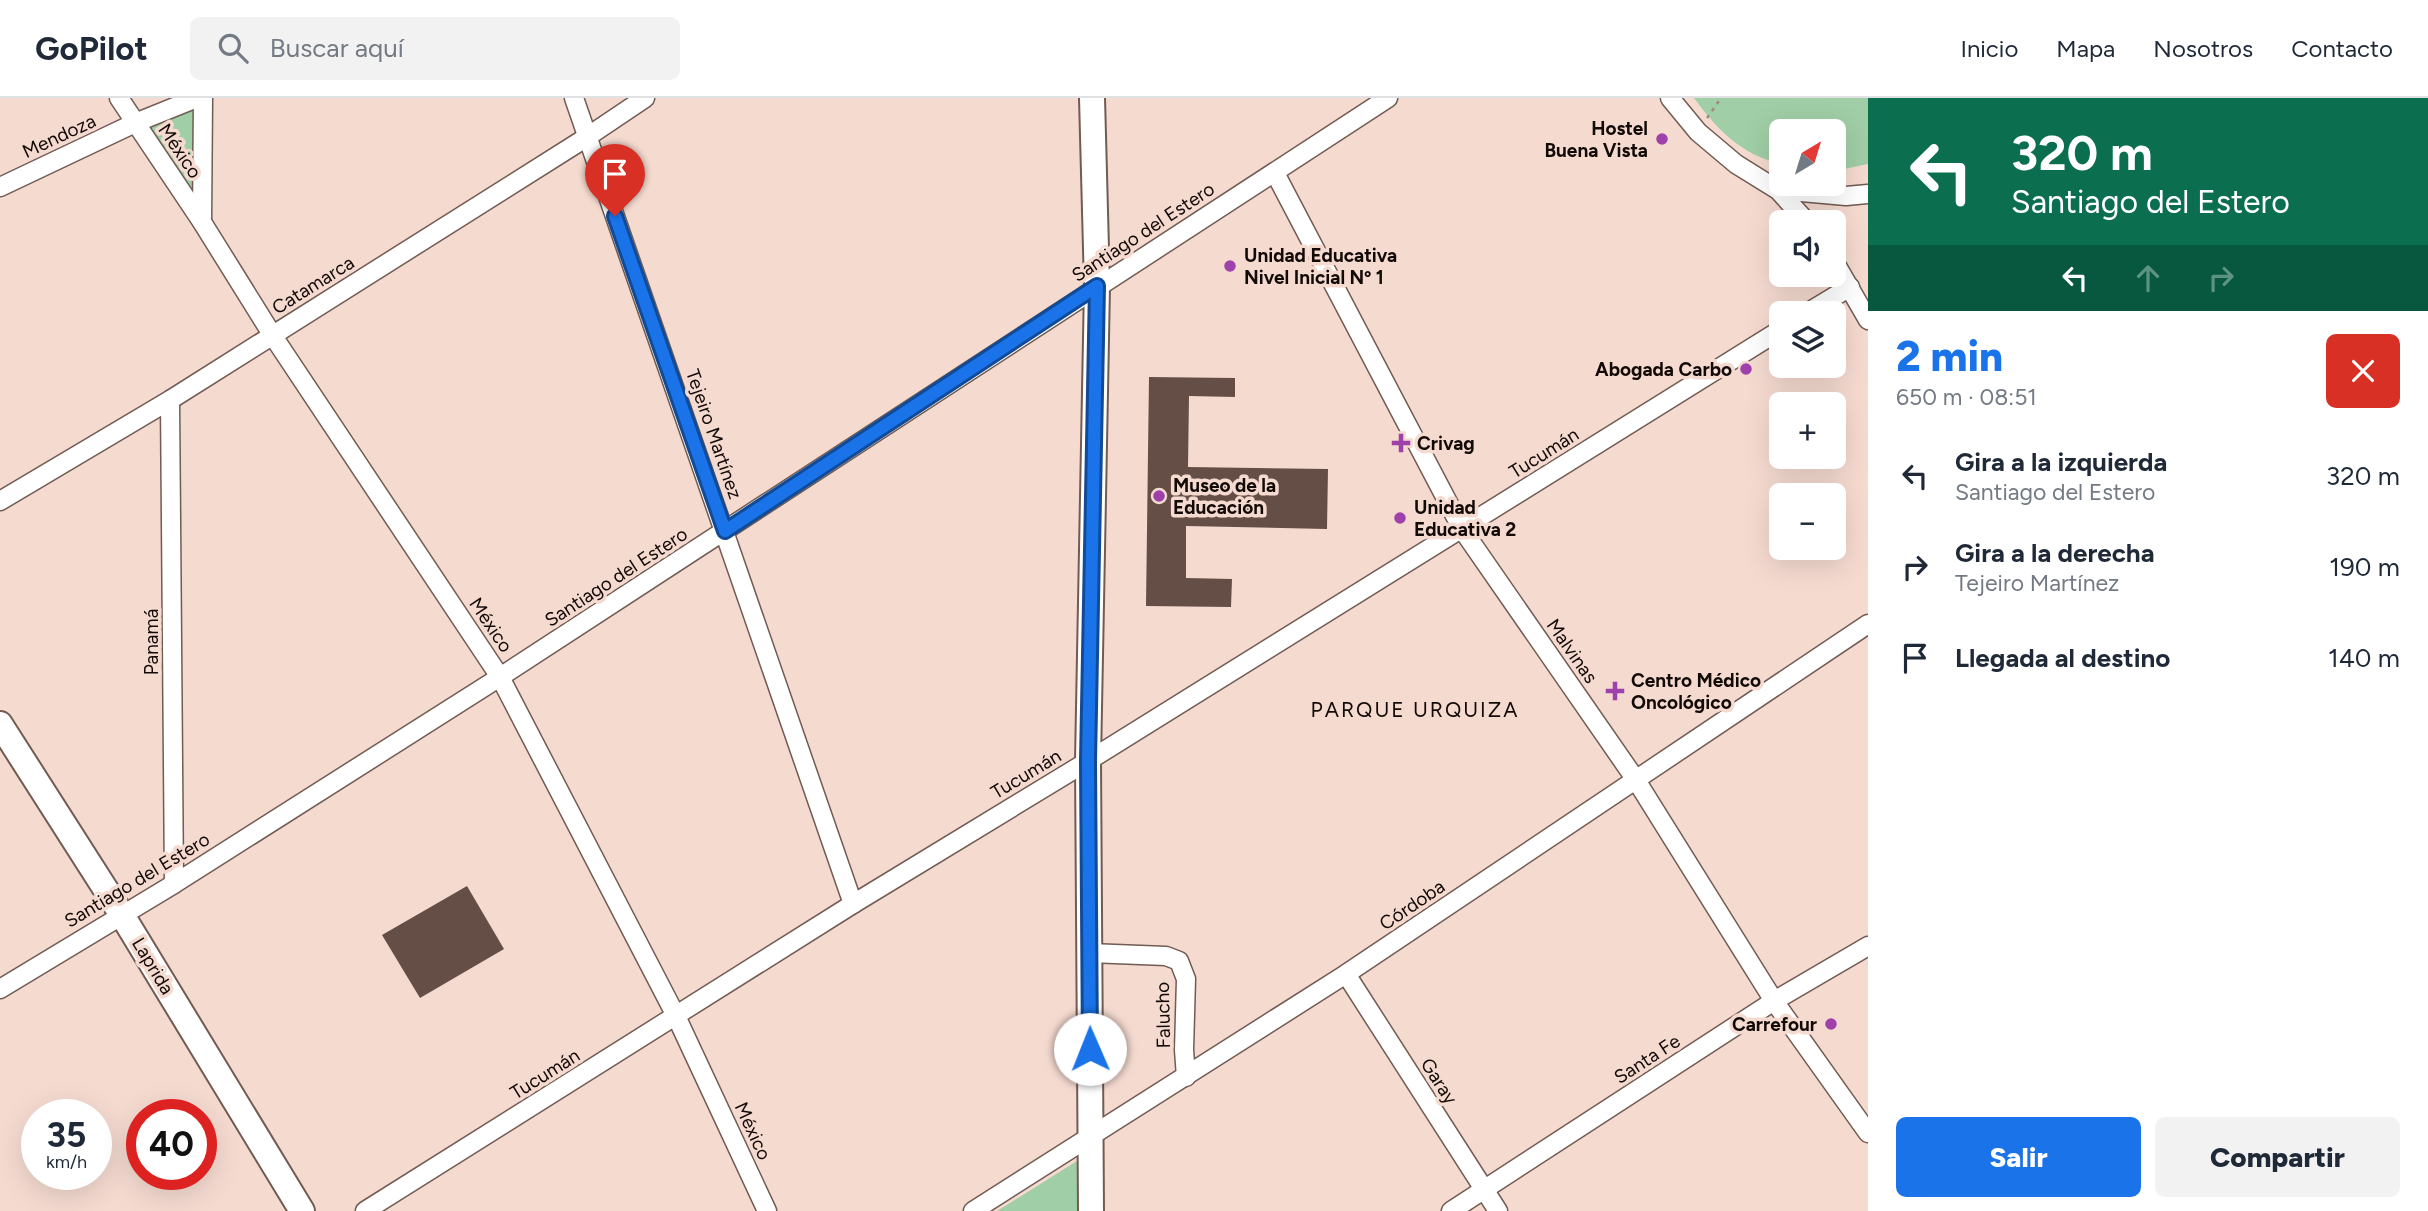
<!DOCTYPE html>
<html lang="es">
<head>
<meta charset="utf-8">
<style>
	:root { --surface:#fff; --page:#f2f2f3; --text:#1f2937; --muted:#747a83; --line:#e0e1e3; --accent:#1a73e8 }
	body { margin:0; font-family:Figtree,sans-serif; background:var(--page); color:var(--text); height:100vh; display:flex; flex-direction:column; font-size:26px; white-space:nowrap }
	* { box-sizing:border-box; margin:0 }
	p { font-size:23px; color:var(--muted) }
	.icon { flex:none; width:38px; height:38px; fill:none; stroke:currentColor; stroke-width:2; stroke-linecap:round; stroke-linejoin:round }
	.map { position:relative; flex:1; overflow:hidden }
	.sheet { display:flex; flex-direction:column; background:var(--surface); width:560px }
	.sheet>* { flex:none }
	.guide { background:#0b6e4f; color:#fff; overflow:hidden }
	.needle { width:46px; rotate:38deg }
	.tools { position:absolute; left:1769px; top:21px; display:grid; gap:14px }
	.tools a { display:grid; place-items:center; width:77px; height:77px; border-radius:10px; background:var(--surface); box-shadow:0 7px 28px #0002; font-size:35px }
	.speed { position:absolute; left:21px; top:1001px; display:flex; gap:14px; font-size:35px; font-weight:700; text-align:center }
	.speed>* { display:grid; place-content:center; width:91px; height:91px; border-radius:50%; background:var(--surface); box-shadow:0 7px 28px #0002; line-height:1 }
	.speed small { font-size:18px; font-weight:400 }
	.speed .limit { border:10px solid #d22; background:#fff; color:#111 }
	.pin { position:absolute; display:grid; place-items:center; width:60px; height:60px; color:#fff; margin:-72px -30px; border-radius:50% 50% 50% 0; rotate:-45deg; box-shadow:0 0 7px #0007 }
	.pin .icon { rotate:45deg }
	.me { position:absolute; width:77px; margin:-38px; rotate:359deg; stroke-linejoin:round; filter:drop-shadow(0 0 5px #0008) }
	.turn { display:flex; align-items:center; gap:24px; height:147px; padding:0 28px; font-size:32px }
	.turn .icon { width:91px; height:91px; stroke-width:2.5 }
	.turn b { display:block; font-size:49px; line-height:60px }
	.lanes { display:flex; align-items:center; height:66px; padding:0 28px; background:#0003; justify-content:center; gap:35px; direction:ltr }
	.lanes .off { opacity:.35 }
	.round { display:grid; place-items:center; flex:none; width:74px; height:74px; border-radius:10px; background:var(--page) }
	.summary { display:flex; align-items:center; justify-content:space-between; height:119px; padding:0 28px }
	h1 { font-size:42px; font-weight:800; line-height:52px; color:var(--accent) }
	.cta { display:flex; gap:14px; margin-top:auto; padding:14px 28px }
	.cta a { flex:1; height:80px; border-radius:10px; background:var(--accent); color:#fff; font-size:28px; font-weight:800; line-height:80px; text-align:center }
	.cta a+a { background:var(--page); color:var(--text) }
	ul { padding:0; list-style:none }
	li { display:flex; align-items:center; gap:21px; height:91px; padding:0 28px }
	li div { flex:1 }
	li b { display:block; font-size:26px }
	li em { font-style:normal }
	header { display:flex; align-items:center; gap:42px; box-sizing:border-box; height:98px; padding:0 35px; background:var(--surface); border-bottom:2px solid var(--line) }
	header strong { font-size:33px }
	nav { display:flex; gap:38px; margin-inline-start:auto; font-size:24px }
	.search { width:490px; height:63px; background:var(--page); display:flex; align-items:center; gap:18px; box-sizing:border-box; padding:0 24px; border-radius:10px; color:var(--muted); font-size:26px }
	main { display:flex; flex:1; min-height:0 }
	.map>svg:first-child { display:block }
	.green { fill:#a0cea6 }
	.building { fill:#644e45 }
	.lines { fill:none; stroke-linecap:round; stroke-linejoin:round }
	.street-casing { stroke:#715b52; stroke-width:21 }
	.secondary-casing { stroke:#715b52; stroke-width:28 }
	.path { stroke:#9d8a82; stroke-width:2.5; stroke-dasharray:3.5 5; stroke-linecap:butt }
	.street { stroke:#fff; stroke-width:18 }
	.secondary { stroke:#fff; stroke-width:24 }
	.route-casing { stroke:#114b97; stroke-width:18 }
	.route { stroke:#1a73e8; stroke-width:12 }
	.poi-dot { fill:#9e41aa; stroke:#f5dad0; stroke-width:2.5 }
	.labels { text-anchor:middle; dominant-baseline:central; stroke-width:7; stroke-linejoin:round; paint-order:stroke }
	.poi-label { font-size:19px; font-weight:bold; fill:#120a07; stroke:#f5dad0; text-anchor:start }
	.street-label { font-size:19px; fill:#120a07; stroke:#f5dad0 }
	.neighbourhood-label { font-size:21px; letter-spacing:2px; fill:#120a07; stroke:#f5dad0 }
</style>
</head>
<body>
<header>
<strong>GoPilot</strong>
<div class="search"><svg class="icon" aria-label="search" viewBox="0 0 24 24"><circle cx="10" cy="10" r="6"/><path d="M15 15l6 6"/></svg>Buscar aquí</div>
<nav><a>Inicio</a><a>Mapa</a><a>Nosotros</a><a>Contacto</a></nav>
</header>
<main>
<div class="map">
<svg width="1868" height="1113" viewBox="0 0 1868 1113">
	<rect width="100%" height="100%" fill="#f5dad0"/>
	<!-- green -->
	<g class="green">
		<path d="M1694,0H1868V66L1834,73V33H1782L1781,65C1743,59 1716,30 1694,0Z"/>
		<polygon points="193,8 193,100 146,27"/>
		<polygon points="1077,1063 1077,1113 997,1113"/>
	</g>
	<!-- building -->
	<g class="building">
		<polygon points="1149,279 1235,280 1235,299 1189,298 1188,369 1328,371 1327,431 1186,428 1186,480 1232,481 1231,509 1146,508"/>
		<polygon points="467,788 504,851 420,900 382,837"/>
	</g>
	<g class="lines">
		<!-- street casing -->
		<g class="street-casing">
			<g id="street">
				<polyline points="119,0 202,124 273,238 500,579 676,918 767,1113"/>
				<polyline points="574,0 853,806"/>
				<polyline points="1670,0 1698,34 1736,66 1778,92 1807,124"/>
				<polyline points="1275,75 1462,431 1636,682 1774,903 1868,1035"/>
				<polyline points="0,89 135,25 197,0"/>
				<polyline points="1778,92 1846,98 1868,96"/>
				<polyline points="202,124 203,0"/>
				<polyline points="1834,163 1868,222"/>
				<polyline points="1807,215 1850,189"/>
				<polyline points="170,302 174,786"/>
				<polyline points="0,403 170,302 587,39 645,0"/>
				<polyline points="1089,855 1166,858 1179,863 1186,881 1184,952 1186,979"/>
				<polyline points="1346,876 1498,1113"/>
				<polyline points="0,891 174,786 500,579 1388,0"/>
				<polyline points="365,1113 853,806 1088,663 1782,231"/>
				<polyline points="973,1113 1346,876 1868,526"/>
				<polyline points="1451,1113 1774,903 1868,848"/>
			</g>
		</g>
		<!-- secondary casing -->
		<g class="secondary-casing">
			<g id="secondary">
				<polyline points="0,626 122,817 302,1113"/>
				<polyline points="1091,1113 1088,663 1097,188 1092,0"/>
			</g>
		</g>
		<!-- path -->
		<polyline class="path" points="1707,20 1721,0"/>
		<!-- street -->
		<use href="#street" class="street"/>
		<!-- secondary -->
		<use href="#secondary" class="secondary"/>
	</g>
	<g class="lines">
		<!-- route casing -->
		<g class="route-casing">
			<polyline id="route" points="615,118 725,433 1097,188 1088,663 1090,951"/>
		</g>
		<!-- route -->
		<use href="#route" class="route"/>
	</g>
	<!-- markers -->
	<g class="poi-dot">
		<circle cx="1662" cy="41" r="7"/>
		<circle cx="1230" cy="168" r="7"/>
		<circle cx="1746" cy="271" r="7"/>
		<path d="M1397.5 334.5h7v7h7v7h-7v7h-7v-7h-7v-7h7z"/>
		<circle cx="1159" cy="398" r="7"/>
		<circle cx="1400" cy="420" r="7"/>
		<path d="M1611.5 582.5h7v7h7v7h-7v7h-7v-7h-7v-7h7z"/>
		<circle cx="1831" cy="926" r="7"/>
	</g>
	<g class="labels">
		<!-- poi labels -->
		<g class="poi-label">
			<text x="1648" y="30" text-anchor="end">Hostel<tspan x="1648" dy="22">Buena Vista</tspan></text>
			<text x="1244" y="157">Unidad Educativa<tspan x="1244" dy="22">Nivel Inicial Nº 1</tspan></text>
			<text x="1732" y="271" text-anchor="end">Abogada Carbo</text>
			<text x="1417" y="345">Crivag</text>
			<text x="1173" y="387">Museo de la<tspan x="1173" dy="22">Educación</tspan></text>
			<text x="1414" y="409">Unidad<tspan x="1414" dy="22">Educativa 2</tspan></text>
			<text x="1631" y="582">Centro Médico<tspan x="1631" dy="22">Oncológico</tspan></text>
			<text x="1817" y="926" text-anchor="end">Carrefour</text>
		</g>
		<!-- street labels -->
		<g class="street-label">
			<text transform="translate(59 38) rotate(-25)">Mendoza</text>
			<text transform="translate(180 53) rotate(56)">México</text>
			<text transform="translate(1143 134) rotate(-33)">Santiago del Estero</text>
			<text transform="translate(313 187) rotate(-32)">Catamarca</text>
			<text transform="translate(714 336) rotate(71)">Tejeiro Martínez</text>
			<text transform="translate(1544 355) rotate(-32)">Tucumán</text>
			<text transform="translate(616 479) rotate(-33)">Santiago del Estero</text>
			<text transform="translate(491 527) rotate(56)">México</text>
			<text transform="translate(151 544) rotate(-90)">Panamá</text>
			<text transform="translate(1572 553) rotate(55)">Malvinas</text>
			<text transform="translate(1026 676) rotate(-31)">Tucumán</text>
			<text transform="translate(137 782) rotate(-31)">Santiago del Estero</text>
			<text transform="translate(1412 807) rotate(-34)">Córdoba</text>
			<text transform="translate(153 868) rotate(59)">Laprida</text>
			<text transform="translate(1163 917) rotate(-91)">Falucho</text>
			<text transform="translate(1647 961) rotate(-33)">Santa Fe</text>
			<text transform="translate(545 976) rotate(-32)">Tucumán</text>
			<text transform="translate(1439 983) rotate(57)">Garay</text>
			<text transform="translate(753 1033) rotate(65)">México</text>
		</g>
		<!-- neighbourhood labels -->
		<g class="neighbourhood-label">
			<text x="1415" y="611">PARQUE URQUIZA</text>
		</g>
	</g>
</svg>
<div class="tools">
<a><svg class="needle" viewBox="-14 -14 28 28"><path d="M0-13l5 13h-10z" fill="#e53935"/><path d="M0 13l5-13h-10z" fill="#747a83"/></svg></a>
<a><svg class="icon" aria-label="sound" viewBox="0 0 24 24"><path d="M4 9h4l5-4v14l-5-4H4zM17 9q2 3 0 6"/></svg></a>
<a><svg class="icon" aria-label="layers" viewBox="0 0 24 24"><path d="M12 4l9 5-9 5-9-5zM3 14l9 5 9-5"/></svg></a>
<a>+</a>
<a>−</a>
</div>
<div class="speed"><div>35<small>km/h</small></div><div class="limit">40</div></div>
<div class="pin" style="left:615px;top:118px;background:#d93025"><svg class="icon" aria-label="arrive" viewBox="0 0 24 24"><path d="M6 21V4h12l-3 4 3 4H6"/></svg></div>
<svg class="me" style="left:1090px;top:951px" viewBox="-20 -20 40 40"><circle r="19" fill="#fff"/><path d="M0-13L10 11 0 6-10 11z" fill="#1a73e8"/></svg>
</div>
<section class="sheet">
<div class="guide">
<div class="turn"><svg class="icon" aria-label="left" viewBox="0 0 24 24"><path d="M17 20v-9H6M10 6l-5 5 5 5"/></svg><div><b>320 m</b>Santiago del Estero</div></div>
<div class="lanes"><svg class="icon" aria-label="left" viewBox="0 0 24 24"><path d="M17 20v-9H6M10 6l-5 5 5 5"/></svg><svg class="icon off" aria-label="ahead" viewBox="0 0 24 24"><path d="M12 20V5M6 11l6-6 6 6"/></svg><svg class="icon off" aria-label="right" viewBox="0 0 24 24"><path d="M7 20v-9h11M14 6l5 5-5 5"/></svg></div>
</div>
<div class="summary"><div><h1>2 min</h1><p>650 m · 08:51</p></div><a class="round" style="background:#d93025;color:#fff"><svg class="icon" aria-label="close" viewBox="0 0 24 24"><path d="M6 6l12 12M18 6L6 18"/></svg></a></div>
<ul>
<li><svg class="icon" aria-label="left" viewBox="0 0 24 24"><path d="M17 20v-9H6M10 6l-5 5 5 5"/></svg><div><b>Gira a la izquierda</b><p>Santiago del Estero</p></div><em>320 m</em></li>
<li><svg class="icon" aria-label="right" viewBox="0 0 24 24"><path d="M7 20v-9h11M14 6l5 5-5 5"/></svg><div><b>Gira a la derecha</b><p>Tejeiro Martínez</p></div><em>190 m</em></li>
<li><svg class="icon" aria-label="arrive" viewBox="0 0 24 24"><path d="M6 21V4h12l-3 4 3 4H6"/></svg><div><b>Llegada al destino</b></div><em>140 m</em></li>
</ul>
<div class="cta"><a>Salir</a><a>Compartir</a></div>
</section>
</main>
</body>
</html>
